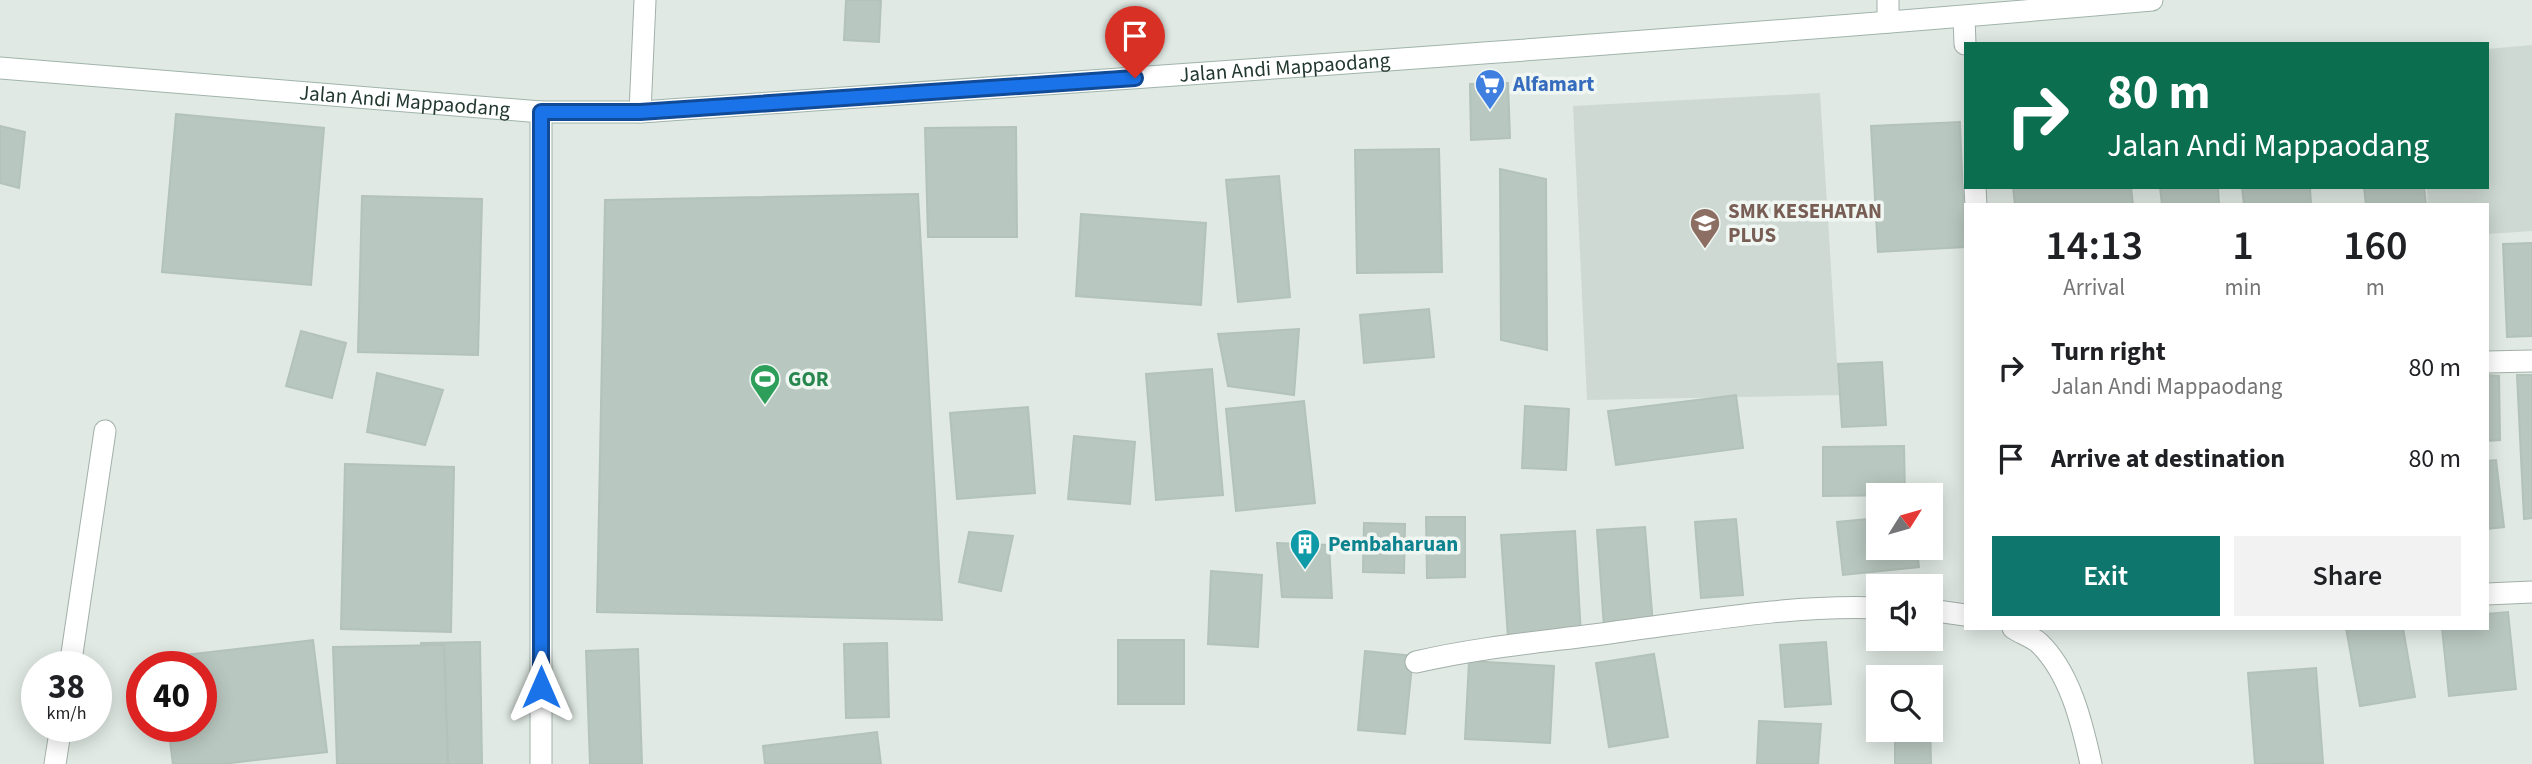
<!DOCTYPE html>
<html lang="en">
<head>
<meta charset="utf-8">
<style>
	:root { --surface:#fff; --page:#f2f2f2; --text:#202124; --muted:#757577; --accent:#0f766e }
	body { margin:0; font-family:"Source Sans 3",sans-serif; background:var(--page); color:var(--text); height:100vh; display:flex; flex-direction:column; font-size:26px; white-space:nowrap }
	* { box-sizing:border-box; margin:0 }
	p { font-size:23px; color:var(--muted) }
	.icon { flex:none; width:38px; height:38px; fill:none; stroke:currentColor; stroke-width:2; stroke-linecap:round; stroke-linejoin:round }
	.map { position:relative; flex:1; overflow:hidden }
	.panel { position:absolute; left:1964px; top:203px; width:525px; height:427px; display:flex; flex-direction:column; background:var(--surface); border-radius:0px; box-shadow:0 4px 18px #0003 }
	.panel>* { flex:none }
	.guide { position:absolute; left:1964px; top:42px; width:525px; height:147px; border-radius:0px; box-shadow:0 4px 18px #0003; background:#0b6e4f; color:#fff; overflow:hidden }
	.needle { width:46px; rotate:53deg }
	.buttons { position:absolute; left:1866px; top:483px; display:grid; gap:14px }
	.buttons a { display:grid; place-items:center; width:77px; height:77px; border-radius:0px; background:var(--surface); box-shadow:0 4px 18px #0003; font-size:35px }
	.speed { position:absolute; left:21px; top:651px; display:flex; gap:14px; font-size:35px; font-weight:700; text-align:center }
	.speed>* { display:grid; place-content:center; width:91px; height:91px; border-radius:50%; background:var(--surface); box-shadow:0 4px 18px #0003; line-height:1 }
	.speed small { font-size:18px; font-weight:400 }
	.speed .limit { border:10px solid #d22; background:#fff; color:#111 }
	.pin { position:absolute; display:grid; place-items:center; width:60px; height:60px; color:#fff; margin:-72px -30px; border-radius:50% 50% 50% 0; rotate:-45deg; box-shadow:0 0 7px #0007 }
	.pin .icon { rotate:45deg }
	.me { position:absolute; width:77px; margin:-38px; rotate:0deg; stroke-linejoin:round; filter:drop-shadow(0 0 5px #0008) }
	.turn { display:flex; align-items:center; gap:24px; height:147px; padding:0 28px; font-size:32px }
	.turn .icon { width:91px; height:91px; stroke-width:2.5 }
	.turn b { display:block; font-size:49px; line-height:60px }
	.eta { display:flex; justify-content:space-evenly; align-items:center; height:119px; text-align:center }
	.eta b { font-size:42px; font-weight:600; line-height:49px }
	.cta { display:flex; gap:14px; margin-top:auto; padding:14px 28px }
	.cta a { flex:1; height:80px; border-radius:0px; background:var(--accent); color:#fff; font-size:28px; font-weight:600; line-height:80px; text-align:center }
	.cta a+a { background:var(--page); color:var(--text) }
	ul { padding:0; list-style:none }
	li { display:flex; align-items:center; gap:21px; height:91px; padding:0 28px }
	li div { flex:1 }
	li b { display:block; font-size:26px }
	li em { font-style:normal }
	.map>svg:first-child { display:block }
	.built { fill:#ced9d3 }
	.building { fill:#b8c7bf; stroke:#b3c2ba; stroke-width:2 }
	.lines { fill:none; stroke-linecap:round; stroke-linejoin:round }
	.street-casing { stroke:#a3b0aa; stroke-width:23 }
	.secondary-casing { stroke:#a0b4aa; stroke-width:23 }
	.street { stroke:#fff; stroke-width:21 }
	.secondary { stroke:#fff; stroke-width:21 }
	.route-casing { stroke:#114b97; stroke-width:18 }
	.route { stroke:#1a73e8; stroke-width:12 }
	.labels { text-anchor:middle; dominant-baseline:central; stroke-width:7; stroke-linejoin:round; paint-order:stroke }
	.street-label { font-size:21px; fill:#22382f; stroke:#f0f6f2 }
	.shop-label { font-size:21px; font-weight:bold; fill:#366cbe; stroke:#f0f6f2; text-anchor:start }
	.education-label { font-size:21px; font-weight:bold; fill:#785e54; stroke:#f0f6f2; text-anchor:start }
	.leisure-label { font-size:21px; font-weight:bold; fill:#27864d; stroke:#f0f6f2; text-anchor:start }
	.culture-label { font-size:21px; font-weight:bold; fill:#0d838f; stroke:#f0f6f2; text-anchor:start }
</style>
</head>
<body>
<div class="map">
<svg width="2532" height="764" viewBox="0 0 2532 764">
	<rect width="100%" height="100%" fill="#e0e9e4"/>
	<!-- built -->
	<g class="built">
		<polygon points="2532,45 2532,231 2487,234 2487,205 2428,205 2427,187 2487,187 2487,49"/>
		<polygon points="1820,93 1839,395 1587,400 1573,106"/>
	</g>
	<!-- building -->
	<g class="building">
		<polygon points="846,0 881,0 879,42 844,40"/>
		<polygon points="1508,83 1510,138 1471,140 1470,84"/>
		<polygon points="176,114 324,128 311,285 162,272"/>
		<polygon points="1960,122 1965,247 1878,252 1871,126"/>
		<polygon points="0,126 25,132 19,188 0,183"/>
		<polygon points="1016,127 1017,237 928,237 925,128"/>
		<polygon points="1439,149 1442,272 1357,273 1355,150"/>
		<polygon points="1500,169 1546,179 1547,350 1501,340"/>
		<polygon points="1279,176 1290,297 1238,302 1226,180"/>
		<polygon points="2013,187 2131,187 2133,205 2015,205"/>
		<polygon points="2160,187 2218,187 2219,205 2162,205"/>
		<polygon points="2242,187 2310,187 2311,205 2244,205"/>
		<polygon points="2364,187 2424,187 2426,205 2366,205"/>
		<polygon points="918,194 942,620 597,612 605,200"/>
		<polygon points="362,196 482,199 478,355 358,352"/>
		<polygon points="1081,214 1206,223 1201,305 1076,296"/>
		<polygon points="2532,243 2532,336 2507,337 2503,244"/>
		<polygon points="1429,309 1434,357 1364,363 1360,315"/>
		<polygon points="1299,329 1294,395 1228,386 1218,334"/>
		<polygon points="301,331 346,343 332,398 286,386"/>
		<polygon points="1882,362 1886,425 1842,427 1838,364"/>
		<polygon points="1212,369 1223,495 1156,500 1146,374"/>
		<polygon points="377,373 443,390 425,445 367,432"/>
		<polygon points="2487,375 2499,376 2500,440 2487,441"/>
		<polygon points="2517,375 2532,375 2532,518 2524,519"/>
		<polygon points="1736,395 1743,448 1616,465 1608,411"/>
		<polygon points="1304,401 1315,503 1236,511 1226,409"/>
		<polygon points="1525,406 1569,409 1566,470 1522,468"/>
		<polygon points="1028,407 1035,493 957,499 950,413"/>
		<polygon points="1074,436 1135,442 1130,504 1068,499"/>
		<polygon points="1904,446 1905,495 1823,496 1823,447"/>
		<polygon points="2496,460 2504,527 2487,529 2487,461"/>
		<polygon points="345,464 454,467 451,632 341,629"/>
		<polygon points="1426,517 1465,517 1465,577 1427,578"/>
		<polygon points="1878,518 1878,548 1917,548 1919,567 1843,575 1837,522"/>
		<polygon points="1736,519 1743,595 1701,598 1695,522"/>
		<polygon points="1364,523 1405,524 1404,573 1363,572"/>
		<polygon points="1645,527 1653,624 1604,627 1597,530"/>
		<polygon points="1575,531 1581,635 1508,638 1501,535"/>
		<polygon points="969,532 1013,536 1001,591 959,582"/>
		<polygon points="1277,543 1329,545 1332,598 1282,597"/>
		<polygon points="1211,571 1262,575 1258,647 1208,644"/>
		<polygon points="2508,612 2516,689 2449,696 2442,628 2487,628 2487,614"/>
		<polygon points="2346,628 2403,628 2415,697 2360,706"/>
		<polygon points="313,640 327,752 222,764 173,764 168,726 201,726 201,667 161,667 160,658"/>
		<rect x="1118" y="640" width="66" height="64"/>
		<polygon points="480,642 482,764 423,764 421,643"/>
		<polygon points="1826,642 1831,704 1785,707 1780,645"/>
		<polygon points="887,643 889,717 846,718 844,644"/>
		<polygon points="444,645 448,764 337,764 333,647"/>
		<polygon points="638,649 642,764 590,764 586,651"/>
		<polygon points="1365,651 1413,656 1405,734 1358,730"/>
		<polygon points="1654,654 1668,737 1609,747 1596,663"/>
		<polygon points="1469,661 1554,666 1550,743 1465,739"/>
		<polygon points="2316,668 2323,763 2255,764 2248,673"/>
		<polygon points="1930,719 1931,764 1895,764 1895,730 1930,730"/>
		<polygon points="1759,721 1821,724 1818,764 1757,764"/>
		<polygon points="877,732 881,764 765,764 763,746"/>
	</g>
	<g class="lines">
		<!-- street casing -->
		<g class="street-casing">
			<g id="street">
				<polyline points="1888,0 1888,22"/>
				<polyline points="1964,17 1965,44"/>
				<polyline points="640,112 645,0"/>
				<polyline points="1975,187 1976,205"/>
				<polyline points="2487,362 2532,361"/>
				<polyline points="2487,594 2532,592"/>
				<polyline points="1930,610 1965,615"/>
				<path d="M2013,628C2021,633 2031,637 2038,642C2070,672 2082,723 2091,764"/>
				<path d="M1416,662C1484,646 1554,641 1623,631C1707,620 1792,605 1878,608"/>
				<polyline points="70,667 105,431"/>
				<polyline points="55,764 61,726"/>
			</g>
		</g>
		<!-- secondary casing -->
		<g class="secondary-casing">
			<g id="secondary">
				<path id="s1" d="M0,68L541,112H640C1144,77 1648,44 2152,0"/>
				<polyline points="541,112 541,764"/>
			</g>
		</g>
		<!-- street -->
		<use href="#street" class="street"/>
		<!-- secondary -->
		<use href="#secondary" class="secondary"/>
	</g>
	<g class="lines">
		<!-- route casing -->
		<g class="route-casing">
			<polyline id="route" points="541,687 541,112 640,112 1135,78"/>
		</g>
		<!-- route -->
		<use href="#route" class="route"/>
	</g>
	<!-- icons -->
	<defs>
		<g id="supermarket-pin" transform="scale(1.575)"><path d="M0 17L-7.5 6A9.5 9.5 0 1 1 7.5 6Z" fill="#3f7fe0" stroke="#f0f6f2"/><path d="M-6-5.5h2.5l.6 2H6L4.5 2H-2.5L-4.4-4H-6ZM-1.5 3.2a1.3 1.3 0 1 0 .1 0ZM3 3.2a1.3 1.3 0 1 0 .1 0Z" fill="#fff"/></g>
		<g id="school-pin" transform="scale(1.575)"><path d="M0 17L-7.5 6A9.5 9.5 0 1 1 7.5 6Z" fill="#8d6e63" stroke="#f0f6f2"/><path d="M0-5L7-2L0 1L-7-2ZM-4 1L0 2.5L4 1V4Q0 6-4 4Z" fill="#fff"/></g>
		<g id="stadium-pin" transform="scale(1.575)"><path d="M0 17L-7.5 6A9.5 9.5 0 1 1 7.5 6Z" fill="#2e9e5b" stroke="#f0f6f2"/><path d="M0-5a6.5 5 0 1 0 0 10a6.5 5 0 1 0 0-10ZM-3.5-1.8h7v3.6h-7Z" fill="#fff"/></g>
		<g id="building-pin" transform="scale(1.575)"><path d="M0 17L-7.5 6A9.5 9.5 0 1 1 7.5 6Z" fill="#0f9aa8" stroke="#f0f6f2"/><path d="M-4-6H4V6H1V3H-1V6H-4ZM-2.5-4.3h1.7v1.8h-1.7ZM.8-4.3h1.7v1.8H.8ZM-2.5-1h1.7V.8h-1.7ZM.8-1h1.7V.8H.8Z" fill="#fff"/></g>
	</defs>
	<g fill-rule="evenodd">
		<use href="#supermarket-pin" x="1490" y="84"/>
		<use href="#school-pin" x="1705" y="223"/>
		<use href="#stadium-pin" x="765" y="379"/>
		<use href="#building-pin" x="1305" y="544"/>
	</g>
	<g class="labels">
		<!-- street labels -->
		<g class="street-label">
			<text stroke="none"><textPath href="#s1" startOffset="1288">Jalan Andi Mappaodang</textPath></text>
			<text stroke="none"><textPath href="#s1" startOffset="406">Jalan Andi Mappaodang</textPath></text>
		</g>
		<!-- shop labels -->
		<g class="shop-label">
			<text x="1513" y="84">Alfamart</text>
		</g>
		<!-- education labels -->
		<g class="education-label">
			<text x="1728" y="211">SMK KESEHATAN<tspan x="1728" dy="24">PLUS</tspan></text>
		</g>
		<!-- leisure labels -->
		<g class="leisure-label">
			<text x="788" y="379">GOR</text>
		</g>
		<!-- culture labels -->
		<g class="culture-label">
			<text x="1328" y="544">Pembaharuan</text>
		</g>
	</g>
</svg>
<div class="buttons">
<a><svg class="needle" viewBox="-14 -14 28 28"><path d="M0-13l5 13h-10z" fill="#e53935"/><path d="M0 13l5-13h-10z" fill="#757577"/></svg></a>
<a><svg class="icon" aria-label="sound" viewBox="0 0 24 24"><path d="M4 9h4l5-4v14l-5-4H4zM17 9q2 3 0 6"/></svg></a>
<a><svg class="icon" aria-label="search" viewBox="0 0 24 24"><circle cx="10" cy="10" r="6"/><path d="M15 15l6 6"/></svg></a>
</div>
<div class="speed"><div>38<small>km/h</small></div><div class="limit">40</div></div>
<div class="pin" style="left:1135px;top:78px;background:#d93025"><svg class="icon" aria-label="arrive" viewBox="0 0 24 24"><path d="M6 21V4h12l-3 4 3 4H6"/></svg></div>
<svg class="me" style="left:541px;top:687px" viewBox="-20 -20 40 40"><path d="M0-17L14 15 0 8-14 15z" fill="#1a73e8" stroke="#fff" stroke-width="4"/></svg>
<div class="guide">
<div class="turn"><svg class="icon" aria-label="right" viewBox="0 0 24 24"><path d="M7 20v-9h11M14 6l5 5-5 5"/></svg><div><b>80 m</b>Jalan Andi Mappaodang</div></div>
</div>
<section class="panel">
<div class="eta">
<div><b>14:13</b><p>Arrival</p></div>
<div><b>1</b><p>min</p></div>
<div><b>160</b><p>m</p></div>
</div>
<ul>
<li><svg class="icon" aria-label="right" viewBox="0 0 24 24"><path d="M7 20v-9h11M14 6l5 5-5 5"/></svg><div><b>Turn right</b><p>Jalan Andi Mappaodang</p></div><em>80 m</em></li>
<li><svg class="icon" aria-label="arrive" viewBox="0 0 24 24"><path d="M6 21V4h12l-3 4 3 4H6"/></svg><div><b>Arrive at destination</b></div><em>80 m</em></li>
</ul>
<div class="cta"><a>Exit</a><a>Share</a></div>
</section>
</div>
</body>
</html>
